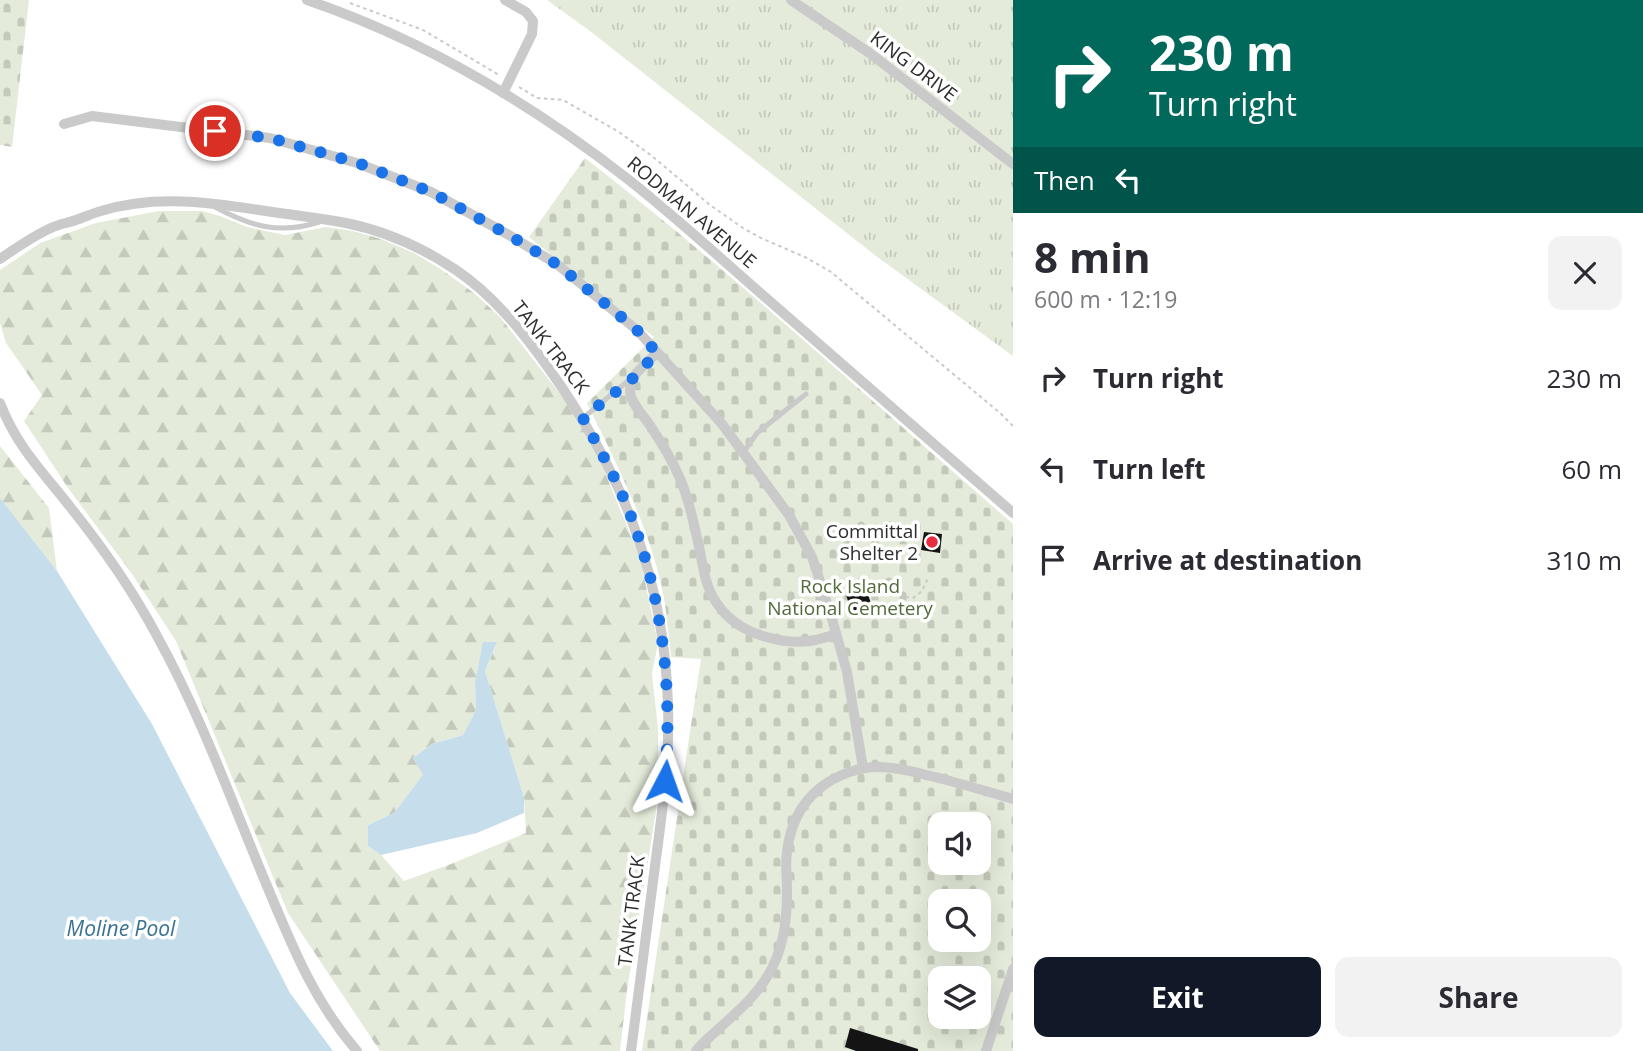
<!DOCTYPE html>
<html lang="en">
<head>
<meta charset="utf-8">
<style>
	:root { --surface:#fff; --page:#f2f2f3; --text:#2b2b33; --muted:#7c7c81; --accent:#111827 }
	body { margin:0; font-family:"Open Sans",sans-serif; background:var(--page); color:var(--text); height:100vh; display:flex; flex-direction:column; font-size:26px; white-space:nowrap }
	* { box-sizing:border-box; margin:0 }
	p { font-size:23px; color:var(--muted) }
	.icon { flex:none; width:38px; height:38px; fill:none; stroke:currentColor; stroke-width:2; stroke-linecap:round; stroke-linejoin:round }
	.map { position:relative; flex:1; overflow:hidden }
	.details { display:flex; flex-direction:column; background:var(--surface); width:630px }
	.details>* { flex:none }
	.guide { background:#00695c; color:#fff; overflow:hidden }
	.controls { position:absolute; left:928px; top:812px; display:grid; gap:14px }
	.controls a { display:grid; place-items:center; width:63px; height:63px; border-radius:14px; background:var(--surface); box-shadow:0 7px 28px #0002; font-size:35px }
	.pin { position:absolute; display:grid; place-items:center; width:60px; height:60px; color:#fff; margin:-30px; border:4px solid #fff; border-radius:50%; box-shadow:0 2px 7px #0007 }
	.me { position:absolute; width:77px; margin:-38px; rotate:4deg; stroke-linejoin:round; filter:drop-shadow(0 0 5px #0008) }
	.turn { display:flex; align-items:center; gap:24px; height:147px; padding:0 21px; font-size:32px }
	.turn .icon { width:91px; height:91px; stroke-width:2.5 }
	.turn b { display:block; font-size:49px; line-height:60px }
	.then { display:flex; align-items:center; height:66px; padding:0 21px; background:#0003; gap:14px; font-size:26px }
	.round { display:grid; place-items:center; flex:none; width:74px; height:74px; border-radius:14px; background:var(--page) }
	.overview { display:flex; align-items:center; justify-content:space-between; height:119px; padding:0 21px }
	h1 { font-size:42px; font-weight:700; line-height:52px }
	.action { display:flex; gap:14px; margin-top:auto; padding:14px 21px }
	.action a { flex:1; height:80px; border-radius:14px; background:var(--accent); color:#fff; font-size:28px; font-weight:700; line-height:80px; text-align:center }
	.action a+a { background:var(--page); color:var(--text) }
	ul { padding:0; list-style:none }
	li { display:flex; align-items:center; gap:21px; height:91px; padding:0 21px }
	li div { flex:1 }
	li b { display:block; font-size:26px }
	li em { font-style:normal }
	main { display:flex; flex:1; min-height:0 }
	.map>svg:first-child { display:block }
	.grass { fill:url(#grass-tufts) }
	.forest { fill:url(#forest-firs); fill-rule:evenodd }
	.cemetery { fill:url(#cemetery-stones); fill-rule:evenodd }
	.water { fill:#c6deec }
	.building { fill:#141414 }
	.lines { fill:none; stroke-linecap:round; stroke-linejoin:round }
	.path { stroke:#cacaca; stroke-width:2; stroke-dasharray:3.5 3.5; stroke-linecap:butt }
	.service { stroke:#cacaca; stroke-width:5 }
	.minor { stroke:#cacaca; stroke-width:10 }
	.route { stroke:#1a73e8; stroke-width:12; stroke-dasharray:0 21.6 }
	.poi-dot { fill:#e82b3f; stroke:#fff; stroke-width:2.5 }
	.labels { text-anchor:middle; dominant-baseline:central; stroke-width:7; stroke-linejoin:round; paint-order:stroke }
	.street-label { font-size:19px; fill:#2d2d2d; stroke:#fff }
	.poi-label { font-size:19px; fill:#2d2d2d; stroke:#fff; text-anchor:end }
	.park-label { font-size:19px; fill:#526a3a; stroke:#fff }
	.water-label { font-size:21px; font-style:italic; fill:#3a7291; stroke:#fff }
</style>
</head>
<body>
<main>
<div class="map">
<svg width="1013" height="1051" viewBox="0 0 1013 1051">
	<defs>
		<pattern id="grass-tufts" width="24" height="20" patternUnits="userSpaceOnUse" patternTransform="scale(1.75)"><rect width="24" height="20" fill="#e4ebda"/><path d="M3 7l-1-3M5 7V3M7 7l1-3M15 17l-1-3M17 17v-4M19 17l1-3" fill="none" stroke="#c4cabb"/></pattern>
		<pattern id="forest-firs" width="22" height="20" patternUnits="userSpaceOnUse" patternTransform="scale(1.75)"><rect width="22" height="20" fill="#e4ebda"/><path d="M5 1l3.5 6h-7zM16 11l3.5 6h-7z" fill="#c4cabb"/></pattern>
		<pattern id="cemetery-stones" width="16" height="16" patternUnits="userSpaceOnUse" patternTransform="scale(1.75)"><rect width="16" height="16" fill="#e4ebda"/><path d="M2 7V4a2 2 0 0 1 4 0v3zM10 15v-3a2 2 0 0 1 4 0v3z" fill="#c4cabb"/></pattern>
	</defs>
	<rect width="100%" height="100%" fill="#fff"/>
	<!-- grass -->
	<polygon class="grass" points="547,0 1013,0 1013,356 876,256 590,31"/>
	<!-- forest -->
	<g class="forest">
		<path d="M159,211H202L220,216L247,227L285,235L326,227L353,231L381,239L414,253L442,270L474,293L500,317L564,399L595,448L640,558L658,643L652,674L658,728V799L627,990L620,1051H380L288,913L176,641L130,571L68,488L24,421L42,395L6,343L0,323V270L40,243L96,223ZM497,643L485,671L524,797L526,833L451,864L404,881L381,855L368,846V825L394,813L424,775L413,758L432,744L463,735L476,710L475,684Z"/>
		<polygon points="0,446 49,508 57,571 0,499"/>
	</g>
	<!-- cemetery -->
	<g class="cemetery">
		<polygon points="0,0 29,0 12,147 0,145"/>
		<path d="M585,158C733,273 871,401 1013,524V1051H642L701,659L671,657C669,638 667,618 664,598C651,530 617,465 587,403L654,337L529,237ZM940,824H978V863H940ZM940,901H978V940H940ZM940,978H978V1017H940Z"/>
	</g>
	<!-- water -->
	<g class="water">
		<polygon points="0,498 57,571 152,724 290,993 333,1051 0,1051"/>
		<polygon points="483,642 497,642 485,671 524,797 524,813 477,833 381,855 368,846 368,825 394,813 423,775 413,758 432,744 463,735 476,710 475,684"/>
	</g>
	<!-- building -->
	<g class="building">
		<polygon points="924,532 942,534 940,553 921,550"/>
		<polygon points="865,586 872,606 852,613 845,592"/>
		<polygon points="850,1028 918,1049 918,1051 856,1051 845,1047"/>
	</g>
	<g class="lines">
		<!-- path -->
		<g class="path">
			<polyline points="350,3 423,30 499,75"/>
			<polyline points="519,87 537,98 563,100 619,132 652,156 710,205 743,228 761,238 807,258 831,272 1000,413 1013,426"/>
			<polyline points="871,595 888,594 913,598 922,591 928,578"/>
		</g>
		<!-- service -->
		<g class="service">
			<path d="M215,207C250,226 279,235 319,222"/>
			<polyline points="583,418 629,380"/>
			<polyline points="743,453 757,433 806,394"/>
		</g>
		<!-- minor -->
		<g class="minor">
			<path d="M307,0C424,40 532,104 629,180C676,217 720,258 765,297C848,369 931,441 1013,513"/>
			<polyline points="791,0 871,54 1013,164"/>
			<polyline points="503,93 532,34 533,21 526,12 505,0"/>
			<polyline points="64,124 92,116 270,138 357,163 431,192 509,235 558,265 637,330 722,424 789,515 812,557 830,612 847,672 863,768"/>
			<path d="M0,259C16,248 33,236 51,228C59,224 68,223 76,220C85,217 93,213 101,211C130,202 164,200 194,202C225,204 256,210 287,214C306,217 327,219 346,223C385,231 423,248 456,270C493,295 521,330 547,366C621,469 665,579 668,706C670,760 662,813 655,866C647,927 639,989 631,1051"/>
			<path d="M657,353C646,364 630,374 630,391C630,403 645,417 651,427C661,442 671,458 678,474C689,498 694,525 700,551C703,568 706,588 716,602C727,619 743,630 763,636C790,644 809,644 836,634"/>
			<path d="M0,403C17,447 43,472 71,508C103,548 133,591 157,636C199,712 229,794 262,874C289,938 311,998 357,1051"/>
			<path d="M696,1051L702,1044C727,1020 758,998 773,966C785,941 787,916 787,889C787,877 785,864 787,852C790,826 800,804 820,788C836,775 859,767 879,767C897,767 914,772 931,776C959,783 986,791 1013,799"/>
			<polyline points="986,1051 1013,969"/>
		</g>
	</g>
	<g class="lines">
		<!-- route -->
		<path class="route" d="M215,131L270,138L358,163L431,192L509,235L558,265L637,330L657,353L632,379L583,418C597,445 612,471 624,499C662,588 673,685 665,781"/>
	</g>
	<!-- markers -->
	<circle class="poi-dot" cx="932" cy="542" r="7"/>
	<g class="labels">
		<!-- street labels -->
		<g class="street-label">
			<text transform="translate(914 66) rotate(37)">KING DRIVE</text>
			<text transform="translate(692 212) rotate(40)">RODMAN AVENUE</text>
			<text transform="translate(551 347) rotate(52)">TANK TRACK</text>
			<text transform="translate(631 911) rotate(-83)">TANK TRACK</text>
		</g>
		<!-- poi labels -->
		<g class="poi-label">
			<text x="918" y="531">Committal<tspan x="918" dy="22">Shelter 2</tspan></text>
		</g>
		<!-- park labels -->
		<g class="park-label">
			<text x="850" y="586">Rock Island<tspan x="850" dy="22">National Cemetery</tspan></text>
		</g>
		<!-- water labels -->
		<g class="water-label">
			<text x="121" y="928">Moline Pool</text>
		</g>
	</g>
</svg>
<div class="controls">
<a><svg class="icon" aria-label="sound" viewBox="0 0 24 24"><path d="M4 9h4l5-4v14l-5-4H4zM17 9q2 3 0 6"/></svg></a>
<a><svg class="icon" aria-label="search" viewBox="0 0 24 24"><circle cx="10" cy="10" r="6"/><path d="M15 15l6 6"/></svg></a>
<a><svg class="icon" aria-label="layers" viewBox="0 0 24 24"><path d="M12 4l9 5-9 5-9-5zM3 14l9 5 9-5"/></svg></a>
</div>
<div class="pin" style="left:215px;top:131px;background:#d93025"><svg class="icon" aria-label="arrive" viewBox="0 0 24 24"><path d="M6 21V4h12l-3 4 3 4H6"/></svg></div>
<svg class="me" style="left:665px;top:781px" viewBox="-20 -20 40 40"><path d="M0-17L14 15 0 8-14 15z" fill="#1a73e8" stroke="#fff" stroke-width="4"/></svg>
</div>
<section class="details">
<div class="guide">
<div class="turn"><svg class="icon" aria-label="right" viewBox="0 0 24 24"><path d="M7 20v-9h11M14 6l5 5-5 5"/></svg><div><b>230 m</b>Turn right</div></div>
<div class="then">Then<svg class="icon" aria-label="left" viewBox="0 0 24 24"><path d="M17 20v-9H6M10 6l-5 5 5 5"/></svg></div>
</div>
<div class="overview"><div><h1>8 min</h1><p>600 m · 12:19</p></div><a class="round"><svg class="icon" aria-label="close" viewBox="0 0 24 24"><path d="M6 6l12 12M18 6L6 18"/></svg></a></div>
<ul>
<li><svg class="icon" aria-label="right" viewBox="0 0 24 24"><path d="M7 20v-9h11M14 6l5 5-5 5"/></svg><div><b>Turn right</b></div><em>230 m</em></li>
<li><svg class="icon" aria-label="left" viewBox="0 0 24 24"><path d="M17 20v-9H6M10 6l-5 5 5 5"/></svg><div><b>Turn left</b></div><em>60 m</em></li>
<li><svg class="icon" aria-label="arrive" viewBox="0 0 24 24"><path d="M6 21V4h12l-3 4 3 4H6"/></svg><div><b>Arrive at destination</b></div><em>310 m</em></li>
</ul>
<div class="action"><a>Exit</a><a>Share</a></div>
</section>
</main>
</body>
</html>
